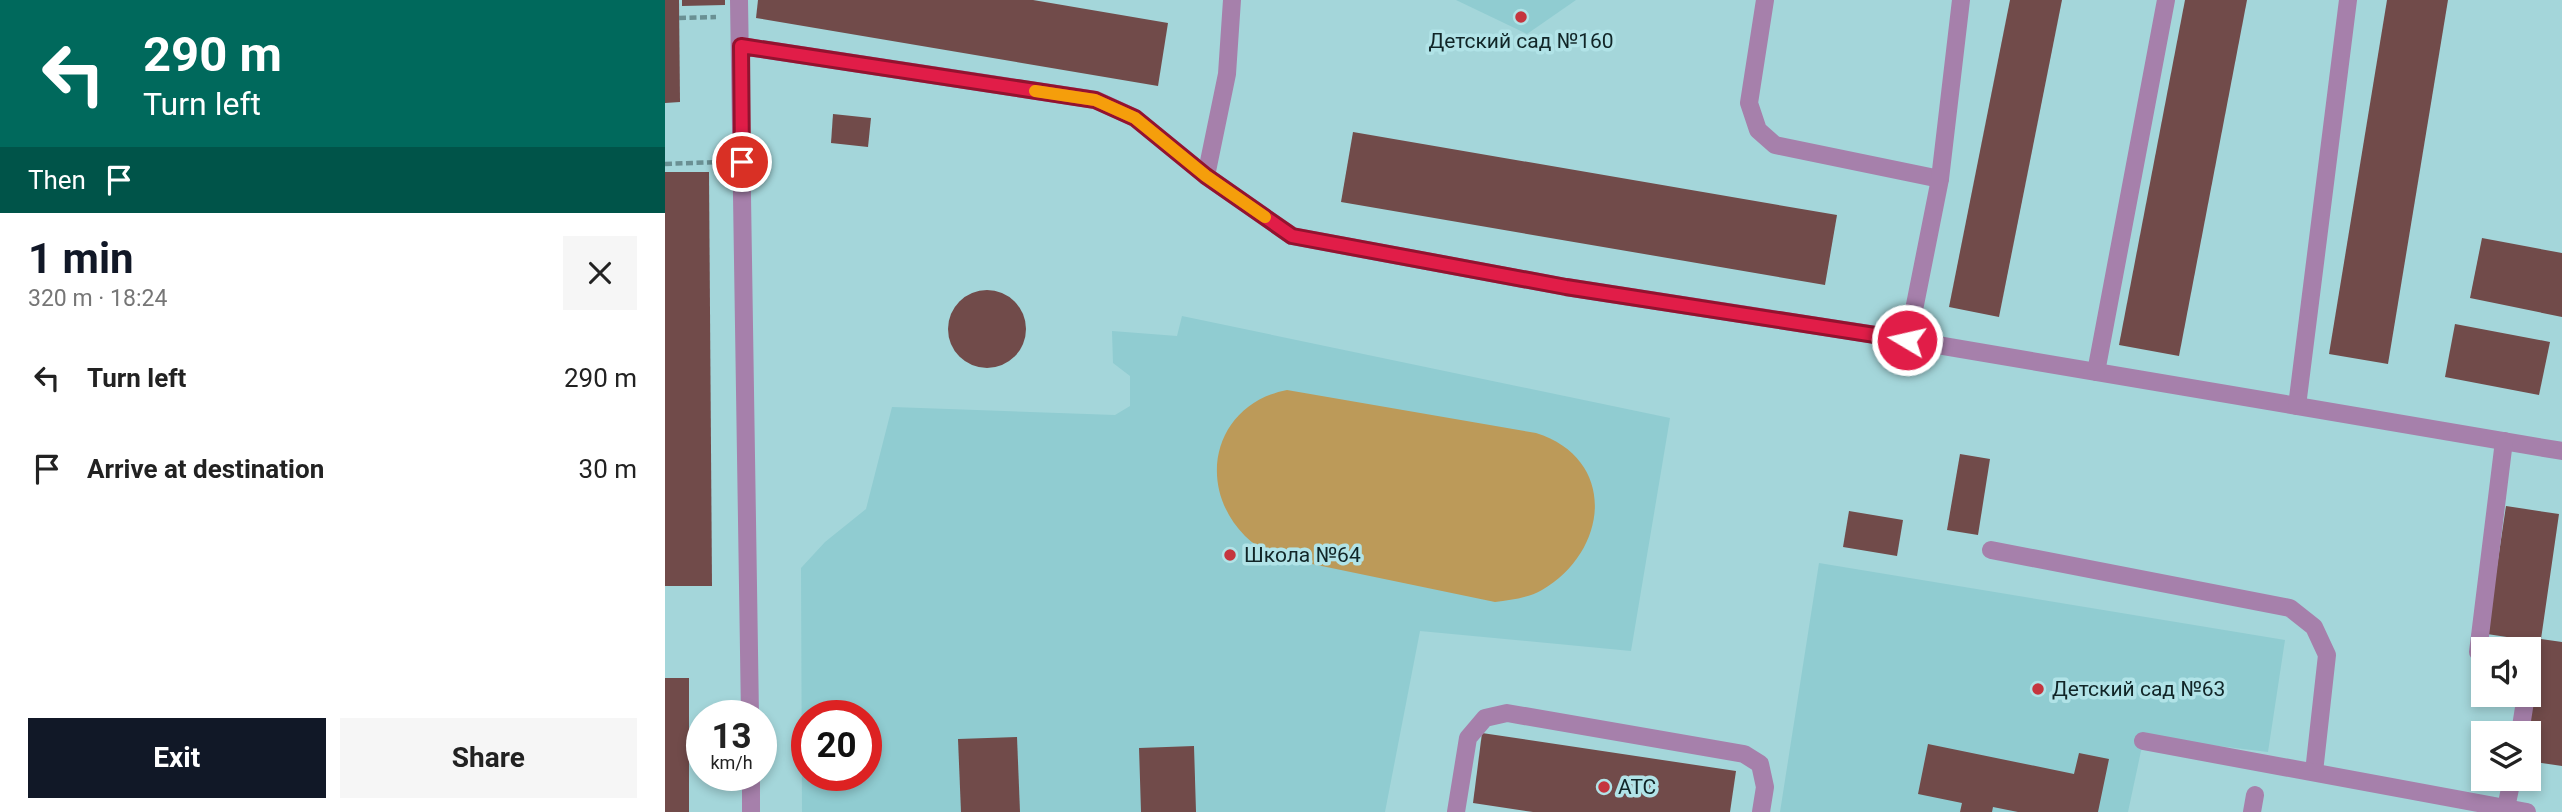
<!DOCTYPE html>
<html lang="en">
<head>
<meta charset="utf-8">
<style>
	:root { --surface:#fff; --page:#f6f6f6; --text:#222; --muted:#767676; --accent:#111827 }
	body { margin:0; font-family:Roboto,sans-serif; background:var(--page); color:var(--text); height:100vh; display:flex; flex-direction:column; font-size:26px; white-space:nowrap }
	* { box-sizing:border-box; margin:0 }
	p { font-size:23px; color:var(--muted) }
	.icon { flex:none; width:38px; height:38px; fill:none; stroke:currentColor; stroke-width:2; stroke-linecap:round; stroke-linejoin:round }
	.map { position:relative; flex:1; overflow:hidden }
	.details { display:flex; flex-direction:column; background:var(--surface); width:665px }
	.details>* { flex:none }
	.guide { background:#00695c; color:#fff; overflow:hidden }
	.fabs { position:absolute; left:1806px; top:637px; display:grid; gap:14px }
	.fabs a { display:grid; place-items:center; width:70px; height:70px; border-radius:0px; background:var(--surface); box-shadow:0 4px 10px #0003; font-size:35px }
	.speed { position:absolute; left:21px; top:700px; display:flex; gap:14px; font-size:35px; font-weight:700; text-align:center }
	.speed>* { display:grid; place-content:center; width:91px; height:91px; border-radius:50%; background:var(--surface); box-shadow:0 4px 10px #0003; line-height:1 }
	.speed small { font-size:18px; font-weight:400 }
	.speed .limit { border:10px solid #d22; background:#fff; color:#111 }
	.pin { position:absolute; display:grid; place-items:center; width:60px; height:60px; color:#fff; margin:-30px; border:4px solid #fff; border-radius:50%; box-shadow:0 2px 7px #0007 }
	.me { position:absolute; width:77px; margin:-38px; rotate:279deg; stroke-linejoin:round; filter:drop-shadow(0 0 5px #0008) }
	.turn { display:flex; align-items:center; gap:24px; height:147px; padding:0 28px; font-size:32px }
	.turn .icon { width:91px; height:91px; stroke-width:2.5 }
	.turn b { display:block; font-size:49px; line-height:60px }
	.then { display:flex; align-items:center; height:66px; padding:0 28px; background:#0003; gap:14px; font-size:26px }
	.round { display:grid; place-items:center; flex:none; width:74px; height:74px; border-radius:0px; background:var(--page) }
	.headline { display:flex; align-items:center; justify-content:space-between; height:119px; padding:0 28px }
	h1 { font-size:42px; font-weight:700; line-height:52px; color:var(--accent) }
	.action { display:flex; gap:14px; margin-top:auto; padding:14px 28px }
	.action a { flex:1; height:80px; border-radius:0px; background:var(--accent); color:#fff; font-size:28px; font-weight:700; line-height:80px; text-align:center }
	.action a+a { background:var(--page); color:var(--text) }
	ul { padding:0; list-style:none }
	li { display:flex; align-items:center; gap:21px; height:91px; padding:0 28px }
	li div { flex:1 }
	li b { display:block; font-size:26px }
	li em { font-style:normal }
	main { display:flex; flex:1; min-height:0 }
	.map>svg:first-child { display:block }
	.built { fill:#90ccd1; fill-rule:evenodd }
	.green { fill:#bc9a59 }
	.building { fill:#714b4a }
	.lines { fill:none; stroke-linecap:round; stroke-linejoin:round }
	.path { stroke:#6a9093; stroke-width:4.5; stroke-dasharray:7 3.5; stroke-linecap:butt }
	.minor { stroke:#a680ab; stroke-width:18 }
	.route-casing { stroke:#92132f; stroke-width:18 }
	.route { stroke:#e11d48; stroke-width:12 }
	.slow { stroke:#f59e0b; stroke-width:12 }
	.poi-dot { fill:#c5353e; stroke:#b1e3e7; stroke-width:2.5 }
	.labels { text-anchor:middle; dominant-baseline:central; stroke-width:7; stroke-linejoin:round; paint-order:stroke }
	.poi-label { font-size:21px; fill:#112527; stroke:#b1e3e7; text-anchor:start }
</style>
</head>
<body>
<main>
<section class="details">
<div class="guide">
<div class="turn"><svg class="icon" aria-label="left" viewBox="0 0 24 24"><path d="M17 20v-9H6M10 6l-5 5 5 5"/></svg><div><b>290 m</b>Turn left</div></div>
<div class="then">Then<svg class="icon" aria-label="arrive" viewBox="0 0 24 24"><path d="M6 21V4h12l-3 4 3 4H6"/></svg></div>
</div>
<div class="headline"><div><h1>1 min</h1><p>320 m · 18:24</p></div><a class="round"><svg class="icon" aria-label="close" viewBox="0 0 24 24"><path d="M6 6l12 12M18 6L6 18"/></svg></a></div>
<ul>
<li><svg class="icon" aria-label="left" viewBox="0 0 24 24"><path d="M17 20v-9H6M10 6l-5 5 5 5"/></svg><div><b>Turn left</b></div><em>290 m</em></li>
<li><svg class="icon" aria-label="arrive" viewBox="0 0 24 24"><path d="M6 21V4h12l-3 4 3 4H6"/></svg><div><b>Arrive at destination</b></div><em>30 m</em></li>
</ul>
<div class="action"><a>Exit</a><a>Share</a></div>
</section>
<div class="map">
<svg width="1897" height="812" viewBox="0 0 1897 812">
	<rect width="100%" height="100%" fill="#a4d6da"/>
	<!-- built -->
	<g class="built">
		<polygon points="791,0 911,0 862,34"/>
		<path d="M517,316L1005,418L966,651L755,631L720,812H137L136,568L160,542L201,509L227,407L450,415L465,406V376L448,363L447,331L512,336ZM142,716H201V775H142Z"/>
		<polygon points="1154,563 1620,640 1603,752 1479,737 1463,812 1115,812"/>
	</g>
	<!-- green -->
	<path class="green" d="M622,390L871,433C953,459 944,551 877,590C863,598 846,600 830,602L623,559C607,553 592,548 580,536C529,484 550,404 622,390Z"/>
	<!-- building -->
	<g class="building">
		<polygon points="0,0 14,0 15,102 0,103"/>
		<polygon points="17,0 60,0 60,5 17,6"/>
		<polygon points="93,0 368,0 503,23 493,86 91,18"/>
		<polygon points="1345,0 1397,0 1334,317 1284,307"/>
		<polygon points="1520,0 1582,0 1514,356 1454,345"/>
		<polygon points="1722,0 1783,0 1723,364 1664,354"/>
		<polygon points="168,114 206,118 203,147 166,143"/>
		<polygon points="688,132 1172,215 1160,285 676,202"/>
		<polygon points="0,172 44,172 47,586 0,586"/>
		<polygon points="1817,238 1897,253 1897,317 1805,298"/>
		<circle cx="322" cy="329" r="39"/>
		<polygon points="1790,324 1885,342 1874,395 1780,377"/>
		<polygon points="1295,454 1325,459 1313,535 1282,530"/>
		<polygon points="1841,506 1894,514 1876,639 1897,642 1897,766 1864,761 1862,733 1875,642 1822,634"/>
		<polygon points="1184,511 1238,520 1232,556 1178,547"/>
		<rect x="0" y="678" width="24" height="134"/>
		<polygon points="817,733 1071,771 1065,812 868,812 808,803"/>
		<polygon points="352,737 355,812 296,812 293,739"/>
		<polygon points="1263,744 1409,774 1414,753 1444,759 1433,812 1353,812 1328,807 1327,812 1295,812 1297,803 1253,794"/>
		<polygon points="529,746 531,812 476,812 474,748"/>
	</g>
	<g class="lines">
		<!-- path -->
		<g class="path">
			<polyline points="14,18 51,17"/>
			<polyline points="0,164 55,162"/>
		</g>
		<!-- minor -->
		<g class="minor">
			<polyline points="74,0 85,716"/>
			<polyline points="1100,0 1084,103 1093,130 1110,145 1275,179"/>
			<polyline points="76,46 431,100 470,118 541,176 627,236 901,287 1243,340 1897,451"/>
			<polyline points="541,176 562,74 567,0"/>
			<polyline points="1243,340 1275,179 1296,0"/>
			<polyline points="1431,372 1501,0"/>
			<polyline points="1632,406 1683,0"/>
			<polyline points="1326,550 1625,608 1649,627 1662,655 1649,772"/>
			<polyline points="1818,653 1813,652 1839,441"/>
			<polyline points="1864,661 1867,662 1864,680"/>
			<polyline points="1855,733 1861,695"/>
			<polyline points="1478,741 1862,812"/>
			<polyline points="86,775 86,812"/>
			<polyline points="1841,808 1847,779"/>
			<polyline points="791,812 803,738 820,718 842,713 1079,754 1095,764 1100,787 1096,812"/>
			<polyline points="1587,812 1590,795"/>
		</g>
	</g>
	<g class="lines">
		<!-- route casing -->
		<g class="route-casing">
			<polyline id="route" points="77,162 76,46 430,100 470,118 541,176 627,236 901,287 1242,340"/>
		</g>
		<!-- route -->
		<use href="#route" class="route"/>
		<!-- slow -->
		<polyline class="slow" points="370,91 430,100 470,118 541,176 600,217"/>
	</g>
	<!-- markers -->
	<g class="poi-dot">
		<circle cx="856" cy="17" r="7"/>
		<circle cx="565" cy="555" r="7"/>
		<circle cx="1373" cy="689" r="7"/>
		<circle cx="939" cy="787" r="7"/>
	</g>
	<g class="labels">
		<!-- poi labels -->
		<g class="poi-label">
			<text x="856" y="41" text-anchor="middle">Детский сад №160</text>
			<text x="579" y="555">Школа №64</text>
			<text x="1387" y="689">Детский сад №63</text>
			<text x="953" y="787">АТС</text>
		</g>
	</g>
</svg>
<div class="fabs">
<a><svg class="icon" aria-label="sound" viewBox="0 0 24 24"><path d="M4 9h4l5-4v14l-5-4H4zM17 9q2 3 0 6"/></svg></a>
<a><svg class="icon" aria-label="layers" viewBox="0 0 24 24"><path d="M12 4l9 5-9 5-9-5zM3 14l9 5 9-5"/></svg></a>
</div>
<div class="speed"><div>13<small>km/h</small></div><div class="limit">20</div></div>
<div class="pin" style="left:77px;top:162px;background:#d93025"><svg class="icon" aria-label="arrive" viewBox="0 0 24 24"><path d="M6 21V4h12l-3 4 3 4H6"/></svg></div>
<svg class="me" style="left:1242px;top:340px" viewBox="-20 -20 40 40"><circle r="17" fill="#e11d48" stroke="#fff" stroke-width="3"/><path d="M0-11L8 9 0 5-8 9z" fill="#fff"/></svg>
</div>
</main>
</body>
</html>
